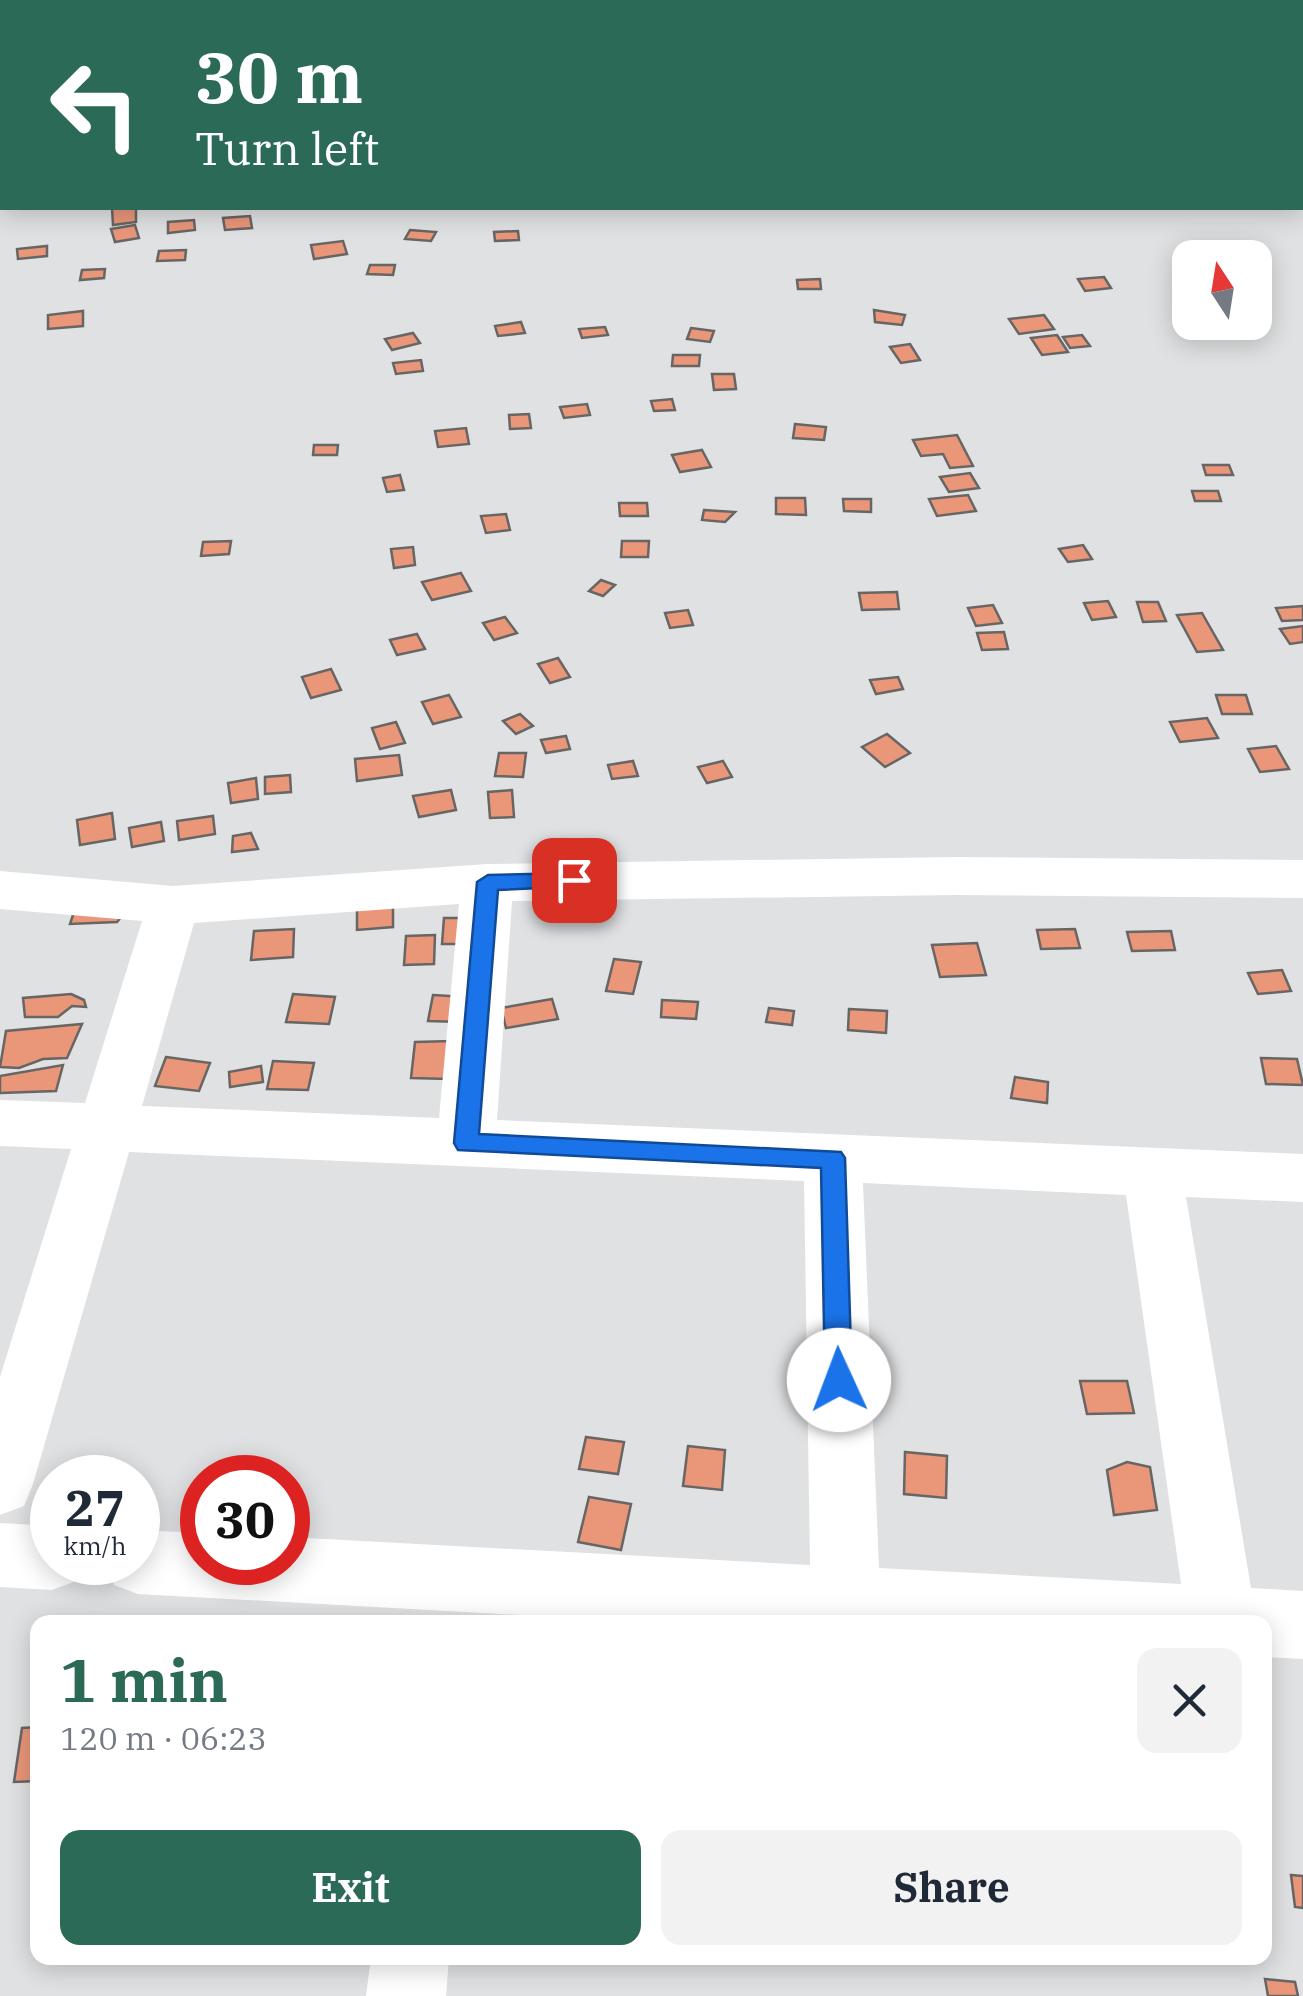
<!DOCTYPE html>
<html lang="en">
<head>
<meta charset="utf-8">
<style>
	:root { --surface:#fff; --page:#f2f2f3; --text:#1f2937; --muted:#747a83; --accent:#2a6a57 }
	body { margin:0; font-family:"IBM Plex Serif",serif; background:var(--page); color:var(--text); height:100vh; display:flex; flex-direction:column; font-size:38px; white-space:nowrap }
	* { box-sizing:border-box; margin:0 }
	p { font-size:32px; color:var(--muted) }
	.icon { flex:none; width:55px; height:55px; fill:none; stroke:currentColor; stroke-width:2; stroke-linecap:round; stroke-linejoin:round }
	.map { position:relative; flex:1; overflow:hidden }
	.details { position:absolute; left:30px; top:1615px; width:1242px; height:350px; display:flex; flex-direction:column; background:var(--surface); border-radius:20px; box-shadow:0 5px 25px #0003 }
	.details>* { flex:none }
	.top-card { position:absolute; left:0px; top:0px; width:1305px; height:210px; box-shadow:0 5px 25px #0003; background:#2a6a57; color:#fff; overflow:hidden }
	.needle { width:65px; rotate:348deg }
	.fabs { position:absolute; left:1172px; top:240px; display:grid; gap:20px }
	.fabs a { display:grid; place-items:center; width:100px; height:100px; border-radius:20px; background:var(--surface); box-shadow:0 5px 25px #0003; font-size:50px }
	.speed { position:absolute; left:30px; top:1455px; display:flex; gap:20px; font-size:50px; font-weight:700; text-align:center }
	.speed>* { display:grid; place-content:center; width:130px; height:130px; border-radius:50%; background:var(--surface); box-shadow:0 5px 25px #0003; line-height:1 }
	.speed small { font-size:25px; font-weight:400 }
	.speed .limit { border:15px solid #d22; background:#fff; color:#111 }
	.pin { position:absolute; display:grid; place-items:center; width:85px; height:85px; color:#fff; margin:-42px; border-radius:20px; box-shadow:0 5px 15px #0006 }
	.me { position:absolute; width:110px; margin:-55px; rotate:358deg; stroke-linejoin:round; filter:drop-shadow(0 0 8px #0008) }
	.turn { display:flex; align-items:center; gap:35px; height:210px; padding:0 30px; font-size:45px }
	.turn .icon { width:130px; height:130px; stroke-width:2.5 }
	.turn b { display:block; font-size:70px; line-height:85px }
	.round { display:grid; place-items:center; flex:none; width:105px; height:105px; border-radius:20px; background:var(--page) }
	.overview { display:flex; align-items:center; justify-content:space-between; height:170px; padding:0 30px }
	h1 { font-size:60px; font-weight:700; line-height:75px; color:var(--accent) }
	.primary-button { display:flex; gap:20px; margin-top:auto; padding:20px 30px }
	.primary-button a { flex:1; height:115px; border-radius:20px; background:var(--accent); color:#fff; font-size:40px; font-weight:700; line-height:115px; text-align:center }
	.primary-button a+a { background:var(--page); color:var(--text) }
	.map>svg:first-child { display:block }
	.building { fill:#ea9679; stroke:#686665; stroke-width:2.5 }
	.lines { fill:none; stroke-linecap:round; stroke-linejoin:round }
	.minor { fill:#fff; fill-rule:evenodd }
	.route { fill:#1a73e8; stroke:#114b97; stroke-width:2.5 }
</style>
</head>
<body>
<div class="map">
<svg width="1303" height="1996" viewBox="0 0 1303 1996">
	<rect width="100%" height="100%" fill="#e0e1e2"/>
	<!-- building -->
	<g class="building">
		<polygon points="112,208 136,208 136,222 113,225"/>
		<polygon points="250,216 252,228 225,230 223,218"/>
		<polygon points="194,220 195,230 168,233 168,222"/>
		<polygon points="135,225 139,238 115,242 111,229"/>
		<polygon points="410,230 436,232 431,241 405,239"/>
		<polygon points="518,231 519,240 495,241 494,232"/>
		<polygon points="343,241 347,254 314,259 311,245"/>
		<polygon points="47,246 47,256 18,259 17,249"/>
		<polygon points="186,250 185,260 157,261 159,251"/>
		<polygon points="370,265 395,265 393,275 367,274"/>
		<polygon points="105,269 104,278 80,280 82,270"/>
		<polygon points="1104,277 1111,288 1085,291 1078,279"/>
		<polygon points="820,279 821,289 798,289 797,280"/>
		<polygon points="874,310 905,315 902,325 875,322"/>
		<polygon points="83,311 83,326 48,329 48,315"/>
		<polygon points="1044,315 1054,329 1019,334 1009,319"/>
		<polygon points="521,322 525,333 498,336 495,326"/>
		<polygon points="605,327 608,335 582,338 579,329"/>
		<polygon points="691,328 714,331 710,342 687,339"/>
		<polygon points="413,333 420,343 392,350 385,339"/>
		<polygon points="1057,335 1068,352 1042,355 1031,338"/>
		<polygon points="1082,335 1090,346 1070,348 1063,337"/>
		<polygon points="910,344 920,360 901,363 890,347"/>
		<polygon points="673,355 700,355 699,366 672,366"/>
		<polygon points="421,360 423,371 396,374 393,363"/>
		<polygon points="712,374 734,374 736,389 714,390"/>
		<polygon points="672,399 675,410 654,411 651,401"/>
		<polygon points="587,404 590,415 564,418 560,407"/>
		<polygon points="529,414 531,428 510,429 509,415"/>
		<polygon points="795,424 826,427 824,440 793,438"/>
		<polygon points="466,428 469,444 438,447 435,431"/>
		<polygon points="957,435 973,466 950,468 943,454 921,456 913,440"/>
		<polygon points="314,445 338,445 337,455 313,455"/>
		<polygon points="702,450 711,467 680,472 672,455"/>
		<polygon points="1203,465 1229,465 1233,475 1206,475"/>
		<polygon points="970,473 979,488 949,492 940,477"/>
		<polygon points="400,475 404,490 387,492 383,478"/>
		<polygon points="1192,491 1218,491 1221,501 1195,501"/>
		<polygon points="968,495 976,511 937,516 929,499"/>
		<polygon points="776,498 805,498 806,515 776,514"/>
		<polygon points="843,499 871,499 871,512 844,511"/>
		<polygon points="619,503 647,503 648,516 620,516"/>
		<polygon points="704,510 735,512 725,522 702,520"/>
		<polygon points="506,514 510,530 486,533 481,516"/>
		<polygon points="231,541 229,554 201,556 203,542"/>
		<polygon points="622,541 649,541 648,557 621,557"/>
		<polygon points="1083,545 1092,559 1068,562 1059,549"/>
		<polygon points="413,547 415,565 394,568 391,549"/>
		<polygon points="461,573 471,591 432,600 422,582"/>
		<polygon points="601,580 615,585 603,596 589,591"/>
		<polygon points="897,592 899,609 862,610 859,593"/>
		<polygon points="1108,601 1116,617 1092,620 1084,603"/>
		<polygon points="1137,602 1158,602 1166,621 1143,622"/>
		<polygon points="993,605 1002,623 976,626 968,608"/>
		<polygon points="1303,606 1303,620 1282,621 1276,608"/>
		<polygon points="688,610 693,625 670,628 665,613"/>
		<polygon points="1202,613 1223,650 1197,652 1177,615"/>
		<polygon points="505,617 517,633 494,640 483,623"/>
		<polygon points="1303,626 1303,642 1290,644 1280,629"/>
		<polygon points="1004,632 1008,649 982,650 977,633"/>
		<polygon points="417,634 425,649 397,655 390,640"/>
		<polygon points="558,658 570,677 550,683 538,664"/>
		<polygon points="331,669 341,690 311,698 302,677"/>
		<polygon points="898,677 903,689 876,694 870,680"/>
		<polygon points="449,695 461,717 433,724 422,702"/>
		<polygon points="1216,695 1246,695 1252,714 1222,714"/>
		<polygon points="520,714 533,726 516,734 503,721"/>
		<polygon points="1207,718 1218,738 1180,742 1170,722"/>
		<polygon points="396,722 405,743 380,749 372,728"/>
		<polygon points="887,734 910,753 885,767 862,747"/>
		<polygon points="566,736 570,749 546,753 541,740"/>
		<polygon points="1276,746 1289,769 1260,772 1248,749"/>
		<polygon points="499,753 526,753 523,777 495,776"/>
		<polygon points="399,755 402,775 357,781 355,759"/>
		<polygon points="633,761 638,776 612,779 608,765"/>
		<polygon points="723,761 732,777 707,783 698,767"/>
		<polygon points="290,775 291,792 265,794 265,777"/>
		<polygon points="256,778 258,799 231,803 228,783"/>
		<polygon points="451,790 456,810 419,817 413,796"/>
		<polygon points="512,790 514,817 490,818 488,792"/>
		<polygon points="112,813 115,839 80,845 77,820"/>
		<polygon points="213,816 215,834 179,840 177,821"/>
		<polygon points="161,822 164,841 132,847 129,828"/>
		<polygon points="251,833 258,849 232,852 233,836"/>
		<polygon points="393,903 393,927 357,930 357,905"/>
		<polygon points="76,906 127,910 117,922 70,924"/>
		<polygon points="444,918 465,918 464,944 442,944"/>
		<polygon points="294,929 293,957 251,960 254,931"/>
		<polygon points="1075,929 1080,948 1041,949 1037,930"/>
		<polygon points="1171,931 1175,950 1132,951 1127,932"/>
		<polygon points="435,935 434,964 404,965 406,936"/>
		<polygon points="977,943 986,975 940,977 932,945"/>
		<polygon points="614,959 641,962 633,994 606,991"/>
		<polygon points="1282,970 1291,991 1258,994 1248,973"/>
		<polygon points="71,994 84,1000 86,1007 72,1006 58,1017 25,1017 23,998"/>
		<polygon points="293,994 335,997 329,1024 286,1022"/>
		<polygon points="433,995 466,997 462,1022 428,1021"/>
		<polygon points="552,999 558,1019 506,1028 501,1008"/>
		<polygon points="662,1000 698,1002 696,1019 661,1017"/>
		<polygon points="769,1008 794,1011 792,1025 766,1022"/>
		<polygon points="849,1009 887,1011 886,1033 848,1030"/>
		<polygon points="82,1024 67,1058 43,1059 19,1068 0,1067 6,1031"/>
		<polygon points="452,1041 449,1079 411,1078 415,1042"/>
		<polygon points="166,1057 210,1063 199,1091 155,1086"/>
		<polygon points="1261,1058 1297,1059 1303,1085 1266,1084"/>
		<polygon points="273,1061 314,1063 308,1090 267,1089"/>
		<polygon points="63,1065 56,1091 0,1093 0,1076"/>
		<polygon points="261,1066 263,1082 230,1087 229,1072"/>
		<polygon points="1015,1077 1048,1082 1047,1103 1011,1098"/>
		<polygon points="1080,1381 1127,1381 1134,1413 1087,1414"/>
		<polygon points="586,1437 624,1442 618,1474 579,1469"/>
		<polygon points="688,1446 725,1450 722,1490 683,1486"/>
		<polygon points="905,1452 947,1456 946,1498 904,1494"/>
		<polygon points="1127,1462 1150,1467 1157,1510 1114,1515 1107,1470"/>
		<polygon points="589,1497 631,1504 621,1550 578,1542"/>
		<polygon points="38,1727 38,1781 14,1782 22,1728"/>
		<polygon points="1291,1875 1303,1876 1303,1908 1295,1907"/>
		<polygon points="1265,1979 1295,1982 1298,1996 1268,1996"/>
	</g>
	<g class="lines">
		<!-- minor -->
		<g class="minor">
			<path d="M957,857L1303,860V898L957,895L512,901L497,1120L1303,1154V1202L1186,1197L1251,1588L1303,1591V1659L1265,1657V1622H649L138,1594L114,1585L104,1562H138V1530L202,1533V1562H288V1537L810,1565L804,1181L129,1152L33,1484L24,1506L0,1515V1377L71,1149L0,1146V1100L85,1103L142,921L0,909V871L173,886L487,864ZM459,904L439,1118L142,1106L194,923ZM863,1183L1126,1195L1181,1584L879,1568Z"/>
			<polygon points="0,1523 52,1526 52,1562 84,1562 76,1581 52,1590 0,1587"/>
			<polygon points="371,1958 449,1958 446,1996 366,1996"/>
		</g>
	</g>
	<!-- route -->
	<polygon class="route" points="574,873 582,875 585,880 582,886 498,890 479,1134 841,1152 845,1158 852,1380 848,1388 839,1391 829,1388 825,1380 821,1168 458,1150 454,1143 477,882 488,875"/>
</svg>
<div class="fabs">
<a><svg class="needle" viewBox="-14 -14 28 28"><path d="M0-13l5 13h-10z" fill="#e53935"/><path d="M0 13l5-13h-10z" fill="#747a83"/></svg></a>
</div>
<div class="speed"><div>27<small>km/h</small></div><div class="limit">30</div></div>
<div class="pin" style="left:574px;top:880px;background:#d93025"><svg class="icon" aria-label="arrive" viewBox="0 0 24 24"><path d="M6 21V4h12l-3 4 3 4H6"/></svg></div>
<svg class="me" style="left:839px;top:1380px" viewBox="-20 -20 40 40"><circle r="19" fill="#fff"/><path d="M0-13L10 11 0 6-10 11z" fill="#1a73e8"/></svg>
<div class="top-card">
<div class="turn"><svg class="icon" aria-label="left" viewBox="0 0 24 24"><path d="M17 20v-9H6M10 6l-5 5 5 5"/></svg><div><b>30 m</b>Turn left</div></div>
</div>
<section class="details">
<div class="overview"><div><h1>1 min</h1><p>120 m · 06:23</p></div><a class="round"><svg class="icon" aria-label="close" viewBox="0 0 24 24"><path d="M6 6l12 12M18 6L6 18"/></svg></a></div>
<div class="primary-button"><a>Exit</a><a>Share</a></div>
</section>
</div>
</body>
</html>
